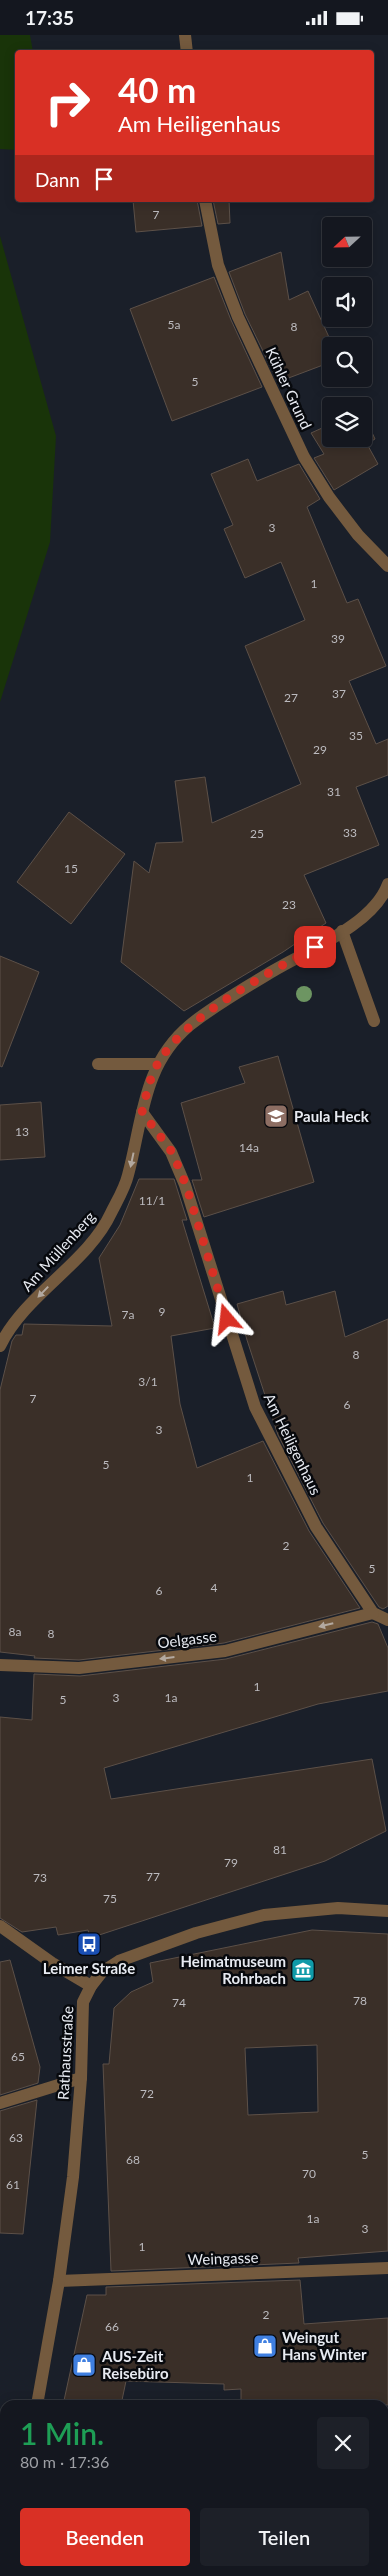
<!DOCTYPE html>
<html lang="de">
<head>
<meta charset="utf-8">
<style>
	:root { --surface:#14171f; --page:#1d2028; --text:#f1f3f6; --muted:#9d9fa4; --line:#33363d; --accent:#d93025 }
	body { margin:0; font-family:Lato,sans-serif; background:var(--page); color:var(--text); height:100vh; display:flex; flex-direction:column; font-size:19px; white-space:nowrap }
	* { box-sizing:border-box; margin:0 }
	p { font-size:16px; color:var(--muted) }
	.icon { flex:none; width:28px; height:28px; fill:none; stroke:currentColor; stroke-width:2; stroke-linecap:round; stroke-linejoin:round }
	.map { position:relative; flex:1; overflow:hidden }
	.details { position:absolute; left:0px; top:2365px; width:389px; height:176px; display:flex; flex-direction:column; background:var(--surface); border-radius:15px 15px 0 0; box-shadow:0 2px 12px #0003,0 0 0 1px var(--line) }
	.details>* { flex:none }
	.top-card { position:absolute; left:15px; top:15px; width:359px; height:152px; border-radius:5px; box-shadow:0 2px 12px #0003,0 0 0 1px var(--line); background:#d93025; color:#fff; overflow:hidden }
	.needle { width:32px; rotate:248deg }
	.controls { position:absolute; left:322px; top:182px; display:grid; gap:10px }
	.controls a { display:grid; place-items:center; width:50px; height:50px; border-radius:5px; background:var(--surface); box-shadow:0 2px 12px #0003,0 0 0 1px var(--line); font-size:25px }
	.pin { position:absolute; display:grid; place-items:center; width:42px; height:42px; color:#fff; margin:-21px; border-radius:10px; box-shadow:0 2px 8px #0006 }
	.me { position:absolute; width:55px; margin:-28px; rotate:343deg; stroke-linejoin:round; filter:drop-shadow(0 0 4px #0008) }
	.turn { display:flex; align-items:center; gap:18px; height:105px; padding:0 20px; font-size:22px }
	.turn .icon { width:65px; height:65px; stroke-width:2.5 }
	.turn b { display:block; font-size:35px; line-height:42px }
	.then { display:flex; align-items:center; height:48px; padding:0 20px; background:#0003; gap:10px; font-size:19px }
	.round { display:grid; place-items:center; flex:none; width:52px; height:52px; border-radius:5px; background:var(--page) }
	.headline { display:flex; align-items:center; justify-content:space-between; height:85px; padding:0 20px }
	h1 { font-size:30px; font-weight:600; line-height:38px; color:#1e9e55 }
	.primary-button { display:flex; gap:10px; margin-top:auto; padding:10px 20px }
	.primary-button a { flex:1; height:58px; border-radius:5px; background:var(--accent); color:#fff; font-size:20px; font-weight:600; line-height:58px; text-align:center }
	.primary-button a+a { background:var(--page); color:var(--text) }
	.status { display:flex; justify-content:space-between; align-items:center; height:35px; padding:0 25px; background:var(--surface); direction:ltr }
	.status svg { height:14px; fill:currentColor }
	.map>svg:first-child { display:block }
	.medical { fill:#322219 }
	.green { fill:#193409 }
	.building { fill:#3a2f28; stroke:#5c5048; fill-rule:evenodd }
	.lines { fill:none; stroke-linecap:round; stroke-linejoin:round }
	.minor { stroke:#745a3e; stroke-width:12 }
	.tree { fill:#6d9562 }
	.oneway { fill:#b3a9a0 }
	.route { stroke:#d93025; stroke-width:9; stroke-dasharray:0 16.2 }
	.labels { text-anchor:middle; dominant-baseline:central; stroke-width:5; stroke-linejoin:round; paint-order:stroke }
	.number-label { font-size:12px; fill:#bcbbbf }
	.street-label { font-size:15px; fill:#e7eaf1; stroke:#07090d }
	.poi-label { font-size:15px; font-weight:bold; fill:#e7eaf1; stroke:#07090d; text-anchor:start }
</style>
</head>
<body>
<div class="status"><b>17:35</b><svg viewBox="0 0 49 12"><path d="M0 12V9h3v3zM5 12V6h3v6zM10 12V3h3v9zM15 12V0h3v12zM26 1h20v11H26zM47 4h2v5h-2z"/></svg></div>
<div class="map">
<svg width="388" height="2541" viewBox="0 0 388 2541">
	<rect width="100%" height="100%" fill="#1a1f29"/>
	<!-- medical -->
	<polygon class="medical" points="384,2432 388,2432 388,2541 216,2541 216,2536 384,2536"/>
	<!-- green -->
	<g class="green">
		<polygon points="0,0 30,0 33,17 18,18 17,115 0,114"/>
		<polygon points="0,201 56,401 50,507 0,667"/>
	</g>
	<!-- building -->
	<g class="building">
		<polygon points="133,165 197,165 202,191 136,197"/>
		<polygon points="213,165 229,165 230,188 218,189"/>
		<polygon points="281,217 289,265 308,256 333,311 331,327 278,347 245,279 229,237"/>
		<polygon points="214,242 231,285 262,352 172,386 130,274"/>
		<polygon points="364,380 375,404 367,409 378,429 334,455 314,423 324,419 311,398 331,389 331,404 364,404"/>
		<polygon points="248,424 257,446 299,429 320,464 307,472 347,568 358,564 386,631 349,646 376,709 388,704 388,740 356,752 379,810 304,840 326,888 283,917 184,976 121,927 134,826 149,838 156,808 183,807 175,746 205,742 212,788 301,749 245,611 305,585 281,527 245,543 224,494 233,490 211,439"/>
		<polygon points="69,777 125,819 71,889 17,847"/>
		<polygon points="0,921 39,937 2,1032 0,1031"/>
		<polygon points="278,1021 314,1147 204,1182 192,1145 202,1145 181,1068 245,1048 239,1032"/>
		<polygon points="41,1067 45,1122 0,1125 0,1070"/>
		<polygon points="139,1144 174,1144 187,1185 182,1185 215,1293 171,1301 180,1369 197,1433 263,1406 309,1496 360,1573 224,1608 79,1625 34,1623 35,1621 0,1617 0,1355 12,1306 16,1300 22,1300 24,1289 112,1291 99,1223 120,1190"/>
		<polygon points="283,1256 286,1270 335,1256 345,1302 388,1284 388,1571 383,1574 379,1572 323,1488 278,1400 247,1305 237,1269"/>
		<polygon points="372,1587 378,1589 388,1613 388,1656 318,1669 104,1733 111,1764 372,1724 386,1796 325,1826 90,1903 88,1895 58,1900 56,1892 22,1897 0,1883 0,1682 32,1685 34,1639 80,1641 226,1624"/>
		<path d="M312,1895L388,1899V2216L298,2223L299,2228L111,2236L103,2029H109L114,1973L131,1957L153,1947L150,1928ZM317,2010L318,2077L248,2080L245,2013Z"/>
		<polygon points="10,1925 40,2032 38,2048 0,2060 0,1927"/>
		<polygon points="37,2065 23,2199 0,2198 0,2076"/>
		<polygon points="300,2245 304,2289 388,2283 388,2370 241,2370 241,2354 224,2355 224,2349 126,2346 121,2370 63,2370 87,2260 106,2260 106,2252"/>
	</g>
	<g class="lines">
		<!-- minor -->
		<g class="minor">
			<polyline points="185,0 187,18"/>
			<polyline points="205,165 218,230 238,282 304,422 329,462 358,500 388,531"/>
			<polyline points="342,896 374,986"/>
			<polyline points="98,1029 158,1029"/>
			<polyline points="142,1077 171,1117 185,1150 255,1372 316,1492 373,1578 388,1585"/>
			<path d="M0,1311C24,1260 88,1228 111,1178C117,1166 125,1153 128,1140C143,1085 142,1030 190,990C215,970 245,953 273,936C308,915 373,890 388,849"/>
			<polyline points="0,1630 79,1633 225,1616 373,1578"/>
			<polyline points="0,1891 52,1928 91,1951"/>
			<polyline points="0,2068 81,2043"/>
			<polyline points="59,2246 388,2233"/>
			<polyline points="37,2370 59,2246 73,2142 81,2043 83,1967 91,1951 102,1937 119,1926 196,1898 264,1880 338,1873 388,1876"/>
			<polyline points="384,2524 388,2523"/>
			<polyline points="0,2526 5,2510"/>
			<polyline points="332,2541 346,2536"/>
		</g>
	</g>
	<!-- trees -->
	<circle class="tree" cx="304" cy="959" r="8"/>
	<!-- one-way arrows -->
	<defs><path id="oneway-solid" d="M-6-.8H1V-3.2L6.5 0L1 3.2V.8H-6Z" transform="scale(1.25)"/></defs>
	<g class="oneway">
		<use href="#oneway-solid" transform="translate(132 1125) rotate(102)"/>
		<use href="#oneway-solid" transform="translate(43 1257) rotate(134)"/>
		<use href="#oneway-solid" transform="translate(326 1590) rotate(166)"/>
		<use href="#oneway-solid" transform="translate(167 1623) rotate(173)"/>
	</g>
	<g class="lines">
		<!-- route -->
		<path class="route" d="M227,1284L186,1150L172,1117L142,1077C146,1061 149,1045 157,1030C184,981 266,940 315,912"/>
	</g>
	<!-- icons -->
	<defs>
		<g id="school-square" transform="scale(1.25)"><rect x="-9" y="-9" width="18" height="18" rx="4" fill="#8d6e63" stroke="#07090d"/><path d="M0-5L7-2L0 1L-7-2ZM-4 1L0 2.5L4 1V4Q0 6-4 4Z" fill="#fff"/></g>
		<g id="bus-square" transform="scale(1.25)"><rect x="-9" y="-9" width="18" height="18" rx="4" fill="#1a4fb4" stroke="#07090d"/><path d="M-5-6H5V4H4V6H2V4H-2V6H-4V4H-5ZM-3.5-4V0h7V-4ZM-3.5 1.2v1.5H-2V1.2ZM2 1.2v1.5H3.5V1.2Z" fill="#fff"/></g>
		<g id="museum-square" transform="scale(1.25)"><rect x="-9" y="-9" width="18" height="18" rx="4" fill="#0f9aa8" stroke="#07090d"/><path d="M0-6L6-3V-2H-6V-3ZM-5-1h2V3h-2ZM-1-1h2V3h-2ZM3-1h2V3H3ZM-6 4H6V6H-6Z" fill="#fff"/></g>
		<g id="shop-square" transform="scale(1.25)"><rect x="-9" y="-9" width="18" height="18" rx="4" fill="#3f7fe0" stroke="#07090d"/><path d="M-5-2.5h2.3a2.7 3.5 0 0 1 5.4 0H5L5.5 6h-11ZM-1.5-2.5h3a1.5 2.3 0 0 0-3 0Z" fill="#fff"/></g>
	</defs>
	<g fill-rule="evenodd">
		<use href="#school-square" x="276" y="1081"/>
		<use href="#bus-square" x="89" y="1909"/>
		<use href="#museum-square" x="303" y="1935"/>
		<use href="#shop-square" x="265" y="2311"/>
		<use href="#shop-square" x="84" y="2330"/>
	</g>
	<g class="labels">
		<!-- number labels -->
		<g class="number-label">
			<text x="156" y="179">7</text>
			<text x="174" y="289">5a</text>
			<text x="294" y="291">8</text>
			<text x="195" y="346">5</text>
			<text x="272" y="492">3</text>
			<text x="314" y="548">1</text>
			<text x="338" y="603">39</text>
			<text x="339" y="658">37</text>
			<text x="291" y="662">27</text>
			<text x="356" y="700">35</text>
			<text x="320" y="714">29</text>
			<text x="334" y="756">31</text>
			<text x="350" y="797">33</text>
			<text x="257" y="798">25</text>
			<text x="71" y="833">15</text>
			<text x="289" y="869">23</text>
			<text x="22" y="1096">13</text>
			<text x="249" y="1112">14a</text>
			<text x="152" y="1165">11/1</text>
			<text x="162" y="1276">9</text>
			<text x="128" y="1279">7a</text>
			<text x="356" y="1319">8</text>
			<text x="148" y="1346">3/1</text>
			<text x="33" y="1363">7</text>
			<text x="347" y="1369">6</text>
			<text x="159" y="1394">3</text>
			<text x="106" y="1429">5</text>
			<text x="250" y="1442">1</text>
			<text x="286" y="1510">2</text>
			<text x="372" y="1533">5</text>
			<text x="214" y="1552">4</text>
			<text x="159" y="1555">6</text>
			<text x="15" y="1596">8a</text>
			<text x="51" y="1598">8</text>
			<text x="257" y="1651">1</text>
			<text x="116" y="1662">3</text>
			<text x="171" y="1662">1a</text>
			<text x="63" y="1664">5</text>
			<text x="280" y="1814">81</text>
			<text x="231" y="1827">79</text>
			<text x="153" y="1841">77</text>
			<text x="40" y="1842">73</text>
			<text x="110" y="1863">75</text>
			<text x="360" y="1965">78</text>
			<text x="179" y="1967">74</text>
			<text x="18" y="2021">65</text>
			<text x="147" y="2058">72</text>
			<text x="16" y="2102">63</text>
			<text x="365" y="2119">5</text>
			<text x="133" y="2124">68</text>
			<text x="309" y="2138">70</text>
			<text x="13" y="2149">61</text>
			<text x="313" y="2183">1a</text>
			<text x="365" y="2193">3</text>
			<text x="142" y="2211">1</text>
			<text x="266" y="2279">2</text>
			<text x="112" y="2291">66</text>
		</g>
		<!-- street labels -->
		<g class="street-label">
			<text transform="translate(289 353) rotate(65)">Kühler Grund</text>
			<text transform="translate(58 1216) rotate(-48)">Am Müllenberg</text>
			<text transform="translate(293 1409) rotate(64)">Am Heiligenhaus</text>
			<text transform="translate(187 1604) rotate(-7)">Oelgasse</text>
			<text transform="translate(65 2018) rotate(-87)">Rathausstraße</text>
			<text transform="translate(223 2223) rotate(-2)">Weingasse</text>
		</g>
		<!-- poi labels -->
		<g class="poi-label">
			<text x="294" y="1081">Paula Heck</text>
			<text x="286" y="1926" text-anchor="end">Heimatmuseum<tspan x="286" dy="17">Rohrbach</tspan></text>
			<text x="89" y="1933" text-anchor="middle">Leimer Straße</text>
			<text x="282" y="2302">Weingut<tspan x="282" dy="17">Hans Winter</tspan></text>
			<text x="102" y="2321">AUS-Zeit<tspan x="102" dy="17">Reisebüro</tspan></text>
		</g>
	</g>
</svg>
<div class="controls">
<a><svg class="needle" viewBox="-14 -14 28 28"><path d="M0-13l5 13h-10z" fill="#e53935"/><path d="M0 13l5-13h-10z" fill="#9d9fa4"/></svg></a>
<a><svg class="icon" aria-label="sound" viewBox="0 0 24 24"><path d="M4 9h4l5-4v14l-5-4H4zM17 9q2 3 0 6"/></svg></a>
<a><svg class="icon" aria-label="search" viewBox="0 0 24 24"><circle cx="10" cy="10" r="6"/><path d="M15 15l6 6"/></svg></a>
<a><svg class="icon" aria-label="layers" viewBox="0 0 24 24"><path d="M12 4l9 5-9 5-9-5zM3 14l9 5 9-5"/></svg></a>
</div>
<div class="pin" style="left:315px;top:912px;background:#d93025"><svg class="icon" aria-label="arrive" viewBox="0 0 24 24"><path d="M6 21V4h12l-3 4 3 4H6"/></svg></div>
<svg class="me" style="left:227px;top:1284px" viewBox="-20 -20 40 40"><path d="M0-17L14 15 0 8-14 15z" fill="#d93025" stroke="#fff" stroke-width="4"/></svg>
<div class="top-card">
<div class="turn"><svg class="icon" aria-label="right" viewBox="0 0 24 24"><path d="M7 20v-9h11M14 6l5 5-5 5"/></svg><div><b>40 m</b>Am Heiligenhaus</div></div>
<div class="then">Dann<svg class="icon" aria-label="arrive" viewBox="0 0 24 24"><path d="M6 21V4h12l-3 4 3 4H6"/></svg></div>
</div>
<section class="details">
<div class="headline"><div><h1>1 Min.</h1><p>80 m · 17:36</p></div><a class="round"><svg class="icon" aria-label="close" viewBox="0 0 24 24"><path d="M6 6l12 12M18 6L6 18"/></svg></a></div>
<div class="primary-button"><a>Beenden</a><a>Teilen</a></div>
</section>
</div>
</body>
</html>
